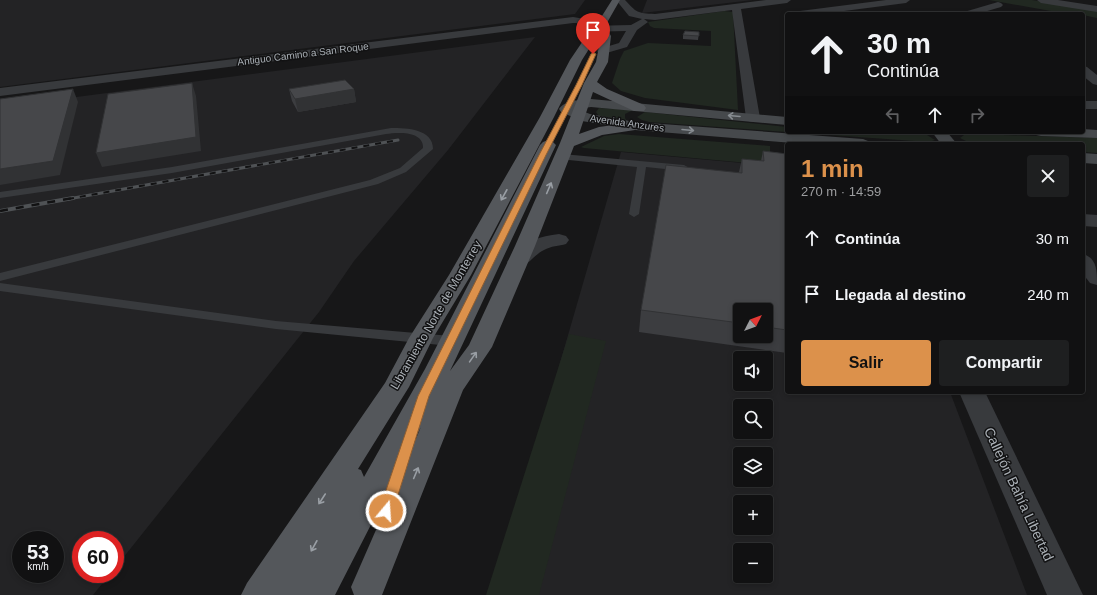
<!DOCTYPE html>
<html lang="es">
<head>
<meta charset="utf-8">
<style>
	:root { --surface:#111112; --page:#1e1f20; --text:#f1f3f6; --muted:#9c9d9f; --line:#303132; --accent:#dc914b }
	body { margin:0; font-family:Arial,sans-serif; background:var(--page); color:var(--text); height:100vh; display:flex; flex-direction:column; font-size:15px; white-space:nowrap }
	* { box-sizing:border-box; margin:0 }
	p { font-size:13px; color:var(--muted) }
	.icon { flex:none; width:22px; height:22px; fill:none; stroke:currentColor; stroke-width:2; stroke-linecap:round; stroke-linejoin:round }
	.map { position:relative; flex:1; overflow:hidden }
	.sheet { position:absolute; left:785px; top:142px; width:300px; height:252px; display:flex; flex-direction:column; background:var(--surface); border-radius:4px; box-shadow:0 2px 6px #0003,0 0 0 1px var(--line) }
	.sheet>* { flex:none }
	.hud { position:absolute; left:785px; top:12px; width:300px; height:122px; border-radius:4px; box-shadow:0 2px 6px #0003,0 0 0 1px var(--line); background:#111112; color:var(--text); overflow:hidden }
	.needle { width:26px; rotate:48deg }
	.buttons { position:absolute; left:733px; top:303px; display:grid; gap:8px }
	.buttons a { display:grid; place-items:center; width:40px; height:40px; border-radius:4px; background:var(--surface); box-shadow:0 2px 6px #0003,0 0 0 1px var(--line); font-size:20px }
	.speed { position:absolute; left:12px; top:531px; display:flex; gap:8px; font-size:20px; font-weight:700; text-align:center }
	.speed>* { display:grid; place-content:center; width:52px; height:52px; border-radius:50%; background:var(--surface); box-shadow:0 2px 6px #0003,0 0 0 1px var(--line); line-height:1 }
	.speed small { font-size:10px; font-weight:400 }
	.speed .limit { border:6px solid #d22; background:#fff; color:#111 }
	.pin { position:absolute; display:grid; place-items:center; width:34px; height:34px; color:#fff; margin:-41px -17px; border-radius:50% 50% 50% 0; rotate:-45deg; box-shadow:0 0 4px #0007 }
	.pin .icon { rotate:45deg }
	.me { position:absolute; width:44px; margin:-22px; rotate:18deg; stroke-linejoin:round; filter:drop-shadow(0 0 3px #0008) }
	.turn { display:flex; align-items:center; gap:14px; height:84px; padding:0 16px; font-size:18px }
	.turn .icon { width:52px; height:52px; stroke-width:2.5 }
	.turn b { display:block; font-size:28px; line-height:34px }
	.lanes { display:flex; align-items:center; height:38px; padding:0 16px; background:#0003; justify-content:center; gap:20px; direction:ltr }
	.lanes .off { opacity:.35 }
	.round { display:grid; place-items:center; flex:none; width:42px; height:42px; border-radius:4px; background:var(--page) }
	.summary { display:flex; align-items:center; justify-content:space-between; height:68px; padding:0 16px }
	h1 { font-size:24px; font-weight:700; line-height:30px; color:var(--accent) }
	.cta { display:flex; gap:8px; margin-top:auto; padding:8px 16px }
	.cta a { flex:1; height:46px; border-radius:4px; background:var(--accent); color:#111; font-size:16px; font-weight:700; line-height:46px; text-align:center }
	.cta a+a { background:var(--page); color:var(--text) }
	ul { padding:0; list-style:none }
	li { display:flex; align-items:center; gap:12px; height:56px; padding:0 16px }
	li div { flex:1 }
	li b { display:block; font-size:15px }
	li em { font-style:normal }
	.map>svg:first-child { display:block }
	.built { fill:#232325; fill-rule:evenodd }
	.green { fill:#212821 }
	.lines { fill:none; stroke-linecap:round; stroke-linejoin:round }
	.lane { fill:#383a3d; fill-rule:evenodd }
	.street { fill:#383a3d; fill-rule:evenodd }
	.secondary { fill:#46494c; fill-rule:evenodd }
	.primary { fill:#54575b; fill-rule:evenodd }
	.rail-far1-casing { stroke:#4f5255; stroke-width:3 }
	.rail-casing { stroke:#4f5255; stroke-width:4 }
	.rail-far1 { stroke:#121213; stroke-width:2; stroke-dasharray:6; stroke-linecap:butt }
	.rail { stroke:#121213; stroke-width:2.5; stroke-dasharray:8; stroke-linecap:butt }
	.wall { fill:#3c3d40; fill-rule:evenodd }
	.shaded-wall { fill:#313234 }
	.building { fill:#46474a; stroke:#313234 }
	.oneway { stroke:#878c91 }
	.oneway2 { stroke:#999ea4 }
	.route { fill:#dc914b; stroke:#8f5e31 }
	.labels { text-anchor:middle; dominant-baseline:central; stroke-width:3; stroke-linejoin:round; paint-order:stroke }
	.far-street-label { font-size:10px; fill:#aab0b6; stroke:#121213 }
	.street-label { font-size:12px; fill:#aab0b6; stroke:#121213 }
	.near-street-label { font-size:14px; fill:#aab0b6; stroke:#121213 }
</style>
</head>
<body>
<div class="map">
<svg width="1097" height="595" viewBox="0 0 1097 595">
	<rect width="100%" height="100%" fill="#171718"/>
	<!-- built -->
	<g class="built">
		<polygon points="0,0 585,0 575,14 0,87"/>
		<polygon points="647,0 753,0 642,13"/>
		<path d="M535,37L448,150L354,261L319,312L115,568V540H81V574H110L93,595H0V107ZM21,540H55V574H21Z"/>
		<path d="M621,152L787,167V392H950L1027,595H487L538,439ZM740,310H766V336H740ZM740,358H766V384H740ZM740,406H766V432H740ZM740,454H766V480H740ZM740,502H766V528H740ZM740,550H766V576H740Z"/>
	</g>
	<!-- green -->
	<g class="green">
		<polygon points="989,0 1032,0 1097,10 1097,18 1083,15 1083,14 1062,13"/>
		<polygon points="724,11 733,12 738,110 645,98 621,91 612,83 620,59 624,51 648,43 711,46 711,31 654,28 650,26 648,22"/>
		<path d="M599,108L633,110L625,114V118L627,121C618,119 601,121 596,112Z"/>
		<polygon points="645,112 787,127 787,132 649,122 642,120 637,117"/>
		<polygon points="787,132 917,134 927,135 935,140 929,142"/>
		<polygon points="619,134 770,146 770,165 584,148 581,147 604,136"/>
		<polygon points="974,134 1097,138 1097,153 1083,152 1083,144 972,144 960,138 964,135"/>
		<polygon points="569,334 606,341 539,595 486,595"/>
	</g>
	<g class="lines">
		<!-- lane -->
		<g class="lane">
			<path d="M391,128C407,128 433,129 433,149L406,172L378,184L0,281V273L370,180L400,168L423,148C424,131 398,132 386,134L172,173L0,198V192L172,167Z"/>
			<polygon points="562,154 684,165 689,168 684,171 646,167 639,214 634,217 629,214 637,167 559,159 557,157 559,155"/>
			<polygon points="0,283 276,321 451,336 456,338 458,341 456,344 451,346 276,329 0,291"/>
		</g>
		<!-- street -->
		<g class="street">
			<path d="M616,0H625C637,13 637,13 655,14L766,0H791L787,3L741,9L760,118L758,121L753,122L748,121L746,118L732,10L655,20L644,19L648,22L637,30L627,47L603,54L599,53L597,51L599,49L619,43L626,31L583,32L578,29L577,23H573L0,96V88L573,17L585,19L588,26L631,25L642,19L629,16Z"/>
			<polygon points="886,0 910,0 906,3 821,14 795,14 800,11"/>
			<polygon points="1037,0 1058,0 1097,6 1097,12 1041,3"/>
			<polygon points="998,2 1001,3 1003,5 1001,7 977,14 962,14 964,12"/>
			<polygon points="1083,66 1087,67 1097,75 1097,85 1093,84 1083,76"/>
			<rect x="1083" y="101" width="14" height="8"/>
			<polygon points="1083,214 1097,215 1097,227 1083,226"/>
			<path d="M559,234L566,236L569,240L566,244C559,246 551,246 544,250C530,257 527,271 510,266L507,262C519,244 538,236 559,234Z"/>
			<path d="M1083,254C1097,258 1097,271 1097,285L1090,283L1083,274Z"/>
			<polygon points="959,392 985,392 1083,595 1047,595"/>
		</g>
		<!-- secondary -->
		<g class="secondary">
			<path d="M591,99L787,117V125L591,107L577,109L590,114L635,122L863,139L868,141L871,144H806L635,130L582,121L561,112L559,109C565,100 581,100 591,99Z"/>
			<polygon points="1083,129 1097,130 1097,138 1041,136 1036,135 1034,132 1083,132"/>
			<polygon points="932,132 947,132 957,144 941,144"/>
			<polygon points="1083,153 1097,154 1097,164 1083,163"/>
		</g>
		<!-- primary -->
		<path class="primary" d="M612,0H620L604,28L607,29L611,36L608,62L597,82L607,89L644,105L646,108L644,111H634L593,92L579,134L599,127L635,122L640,123L642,126L640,129L635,130L602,135L574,146L535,246L492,347L463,390L382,595H354L351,587L421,427L335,595H241L247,583L385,383L409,338L449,275L540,117L570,60L591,29L595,27ZM599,33L601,36L596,62L584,83L560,143L515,246L469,345L450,371L556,145L553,142L548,140L543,142L540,145L425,369L364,477L361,470L358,469L409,387L433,338L471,275L554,117L582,60Z"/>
		<!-- rail-far1 casing -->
		<g class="rail-far1-casing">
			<polyline id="rail-far1" points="68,199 398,140"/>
		</g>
		<!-- rail casing -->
		<g class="rail-casing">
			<polyline id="rail" points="0,211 73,198"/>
		</g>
		<!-- rail-far1 -->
		<use href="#rail-far1" class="rail-far1"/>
		<!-- rail -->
		<use href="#rail" class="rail"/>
	</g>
	<!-- wall -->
	<g class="wall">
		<polygon points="699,32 698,40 683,39 683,35"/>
		<polygon points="289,89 354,89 356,102 298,112 292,101"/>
		<path d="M763,151L787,154V353L639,332L641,310L739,172L742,159L761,161ZM740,310H766V336H740Z"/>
	</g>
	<!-- shaded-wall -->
	<g class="shaded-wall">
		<polygon points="192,83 196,96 201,151 102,167 96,153"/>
		<polygon points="73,89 78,102 60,175 0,185 0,169"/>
		<polygon points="354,89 356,102 298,112 295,99"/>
	</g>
	<!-- building -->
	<g class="building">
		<polygon points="685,31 699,32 699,36 683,35"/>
		<polygon points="345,80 354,89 295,99 289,89"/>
		<polygon points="192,83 196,137 96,153 108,94"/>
		<polygon points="73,89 53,161 0,169 0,99"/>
		<polygon points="763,151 787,154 787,330 766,327 766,310 740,310 740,323 641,310 666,165 742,173 742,159 764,161"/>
	</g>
	<!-- one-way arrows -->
	<defs><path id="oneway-shaft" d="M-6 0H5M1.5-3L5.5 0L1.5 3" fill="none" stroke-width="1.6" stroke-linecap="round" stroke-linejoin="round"/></defs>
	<g class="oneway">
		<use href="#oneway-shaft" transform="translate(734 116) rotate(-175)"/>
		<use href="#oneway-shaft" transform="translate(688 130) rotate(5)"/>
	</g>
	<g class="oneway2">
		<use href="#oneway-shaft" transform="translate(549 188) rotate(-67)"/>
		<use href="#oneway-shaft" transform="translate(504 195) rotate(119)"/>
		<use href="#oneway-shaft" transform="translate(473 357) rotate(-55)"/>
		<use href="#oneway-shaft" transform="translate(416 473) rotate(-67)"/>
		<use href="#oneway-shaft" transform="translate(322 499) rotate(123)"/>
		<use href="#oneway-shaft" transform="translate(314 546) rotate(119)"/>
	</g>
	<!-- route -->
	<polygon class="route" points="593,52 596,54 582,85 546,155 429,396 393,511 391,515 386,517 381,515 379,511 418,396 539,155 576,85 591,54"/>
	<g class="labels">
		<!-- far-street labels -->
		<g class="far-street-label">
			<text transform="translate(303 54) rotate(-7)">Antiguo Camino a San Roque</text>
			<text transform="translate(627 123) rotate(8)">Avenida Anzures</text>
		</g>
		<!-- street labels -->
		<g class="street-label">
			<text transform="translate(436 315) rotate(-60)">Libramiento Norte de Monterrey</text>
		</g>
		<!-- near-street labels -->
		<g class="near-street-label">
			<text transform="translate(1019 494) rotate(65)">Callejón Bahía Libertad</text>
		</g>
	</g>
</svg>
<div class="buttons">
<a><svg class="needle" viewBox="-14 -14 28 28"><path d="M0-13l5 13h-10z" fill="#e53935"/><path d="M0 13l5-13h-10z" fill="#9c9d9f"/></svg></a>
<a><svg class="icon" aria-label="sound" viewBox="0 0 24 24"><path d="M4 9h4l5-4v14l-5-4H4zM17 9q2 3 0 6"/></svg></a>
<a><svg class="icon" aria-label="search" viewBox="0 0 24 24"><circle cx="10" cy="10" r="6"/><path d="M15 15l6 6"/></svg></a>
<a><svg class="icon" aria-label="layers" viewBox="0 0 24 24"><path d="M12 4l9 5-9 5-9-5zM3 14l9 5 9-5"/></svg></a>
<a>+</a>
<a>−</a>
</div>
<div class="speed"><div>53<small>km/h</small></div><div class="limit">60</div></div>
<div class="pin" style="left:593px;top:54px;background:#d93025"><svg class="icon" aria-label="arrive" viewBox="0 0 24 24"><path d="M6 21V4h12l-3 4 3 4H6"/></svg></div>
<svg class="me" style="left:386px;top:511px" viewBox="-20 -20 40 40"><circle r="17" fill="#dc914b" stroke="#fff" stroke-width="3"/><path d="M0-11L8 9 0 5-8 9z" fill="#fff"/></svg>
<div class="hud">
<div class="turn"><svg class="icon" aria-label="ahead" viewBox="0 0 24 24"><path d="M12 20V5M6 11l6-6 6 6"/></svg><div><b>30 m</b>Continúa</div></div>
<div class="lanes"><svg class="icon off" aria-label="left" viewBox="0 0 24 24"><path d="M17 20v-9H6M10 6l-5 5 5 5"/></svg><svg class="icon" aria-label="ahead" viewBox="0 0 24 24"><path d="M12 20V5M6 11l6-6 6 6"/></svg><svg class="icon off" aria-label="right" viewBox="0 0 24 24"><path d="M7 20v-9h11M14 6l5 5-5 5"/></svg></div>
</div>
<section class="sheet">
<div class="summary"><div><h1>1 min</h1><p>270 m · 14:59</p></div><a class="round"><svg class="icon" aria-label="close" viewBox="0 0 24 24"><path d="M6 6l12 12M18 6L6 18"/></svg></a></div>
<ul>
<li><svg class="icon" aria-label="ahead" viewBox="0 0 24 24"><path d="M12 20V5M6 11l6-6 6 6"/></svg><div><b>Continúa</b></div><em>30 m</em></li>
<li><svg class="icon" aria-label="arrive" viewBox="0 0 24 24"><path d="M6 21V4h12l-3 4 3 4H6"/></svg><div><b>Llegada al destino</b></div><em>240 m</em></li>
</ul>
<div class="cta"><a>Salir</a><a>Compartir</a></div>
</section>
</div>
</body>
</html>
